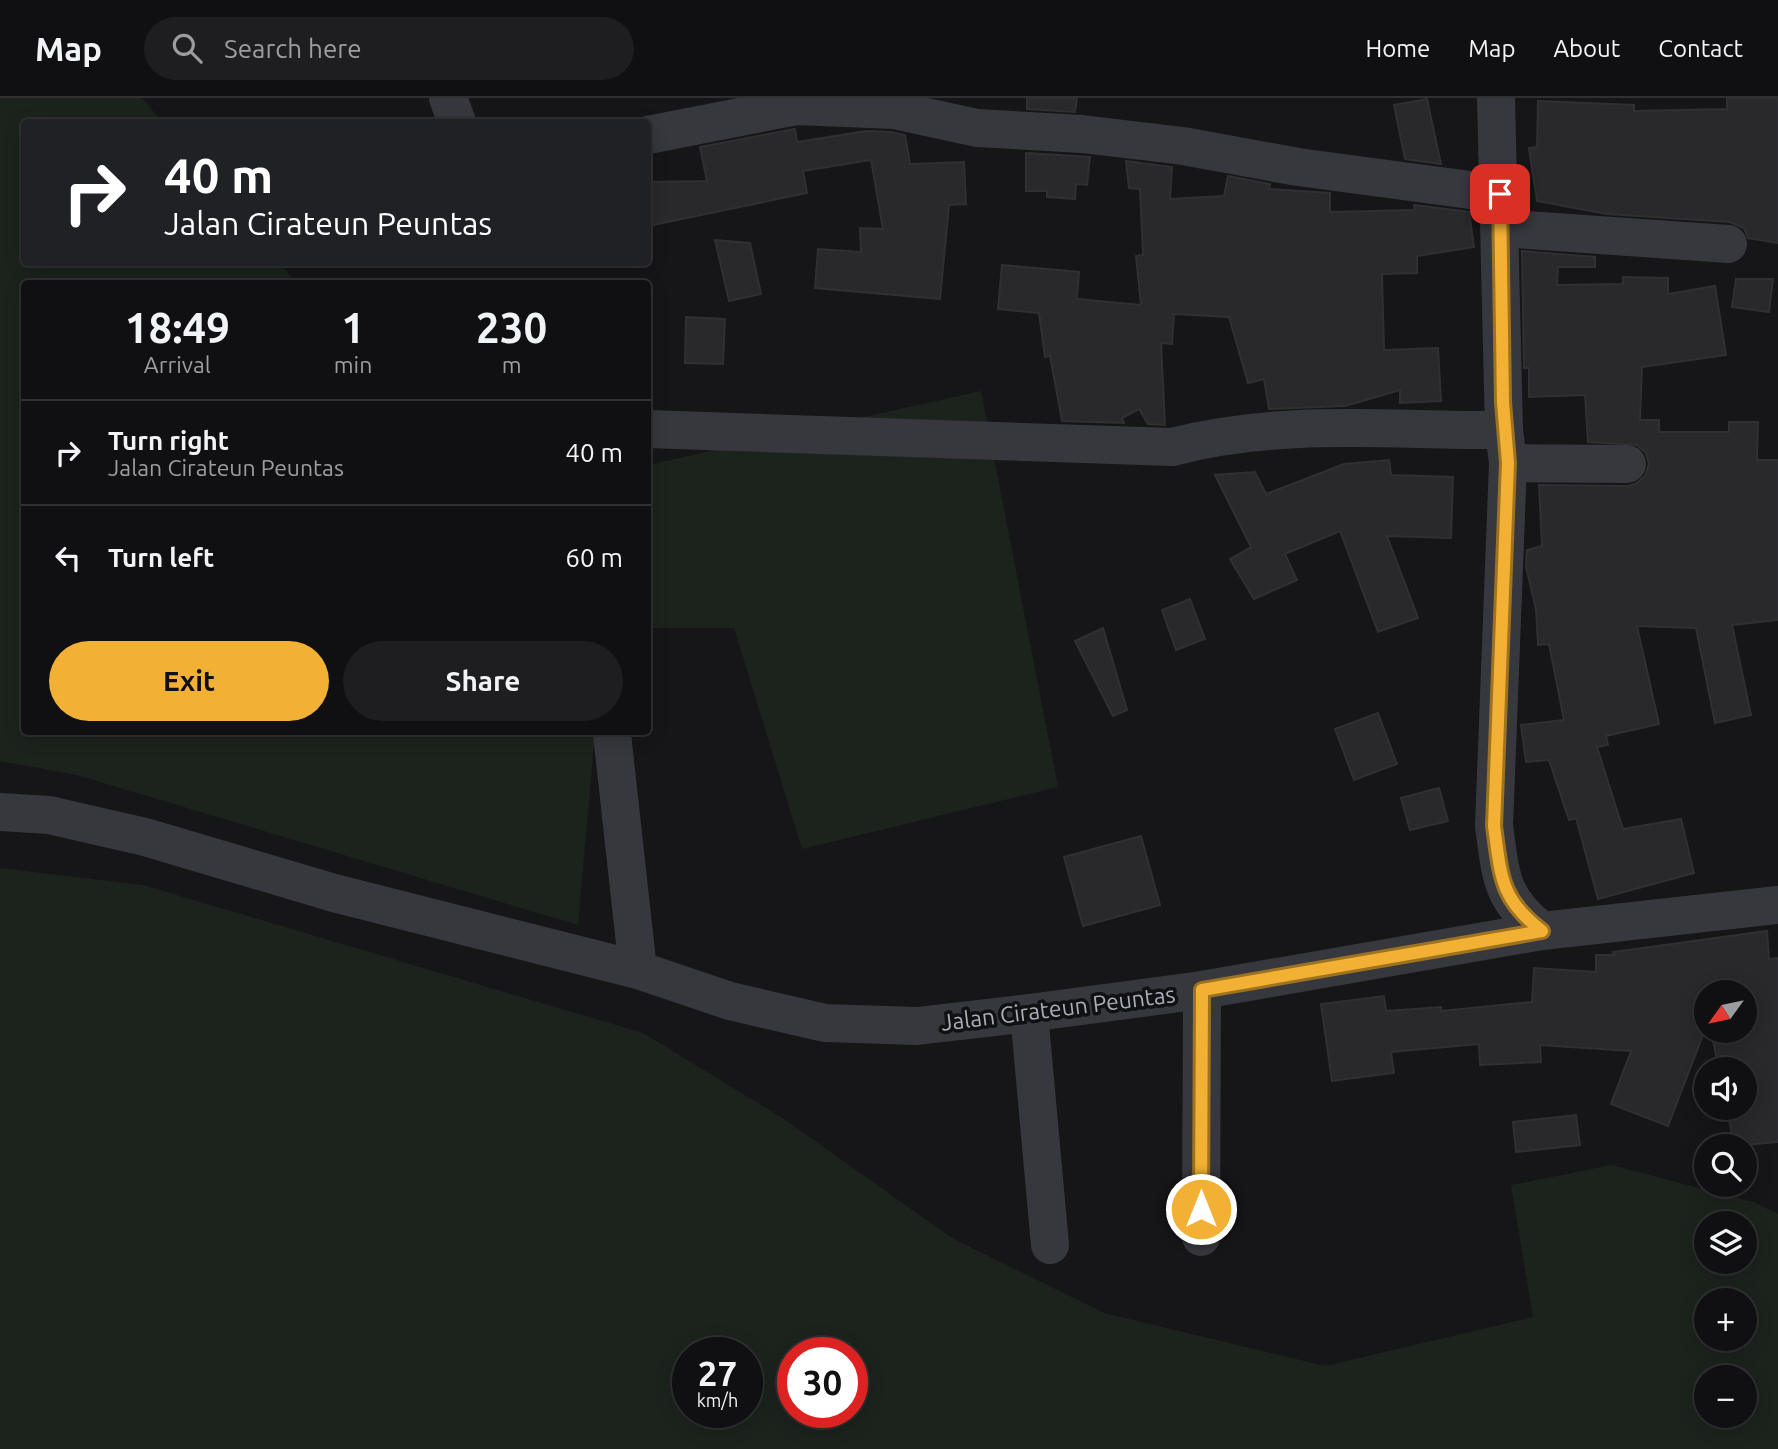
<!DOCTYPE html>
<html lang="en">
<head>
<meta charset="utf-8">
<style>
	:root { --surface:#101012; --page:#1e1e20; --text:#f1f3f6; --muted:#9c9d9f; --line:#303032; --accent:#f2b134 }
	body { margin:0; font-family:Ubuntu,sans-serif; background:var(--page); color:var(--text); height:100vh; display:flex; flex-direction:column; font-size:26px; white-space:nowrap }
	* { box-sizing:border-box; margin:0 }
	p { font-size:23px; color:var(--muted) }
	.icon { flex:none; width:38px; height:38px; fill:none; stroke:currentColor; stroke-width:2; stroke-linecap:round; stroke-linejoin:round }
	.map { position:relative; flex:1; overflow:hidden }
	.details { position:absolute; left:21px; top:182px; width:630px; height:455px; display:flex; flex-direction:column; background:var(--surface); border-radius:7px; box-shadow:0 4px 18px #0003,0 0 0 2px var(--line) }
	.details>* { flex:none }
	.hud { position:absolute; left:21px; top:21px; width:630px; height:147px; border-radius:7px; box-shadow:0 4px 18px #0003,0 0 0 2px var(--line); background:#202124; color:#fff; overflow:hidden }
	.needle { width:46px; rotate:237deg }
	.buttons { position:absolute; left:1694px; top:882px; display:grid; gap:14px }
	.buttons a { display:grid; place-items:center; width:63px; height:63px; border-radius:50%; background:var(--surface); box-shadow:0 4px 18px #0003,0 0 0 2px var(--line); font-size:35px }
	.speed { position:absolute; left:672px; top:1239px; display:flex; gap:14px; font-size:35px; font-weight:700; text-align:center }
	.speed>* { display:grid; place-content:center; width:91px; height:91px; border-radius:50%; background:var(--surface); box-shadow:0 4px 18px #0003,0 0 0 2px var(--line); line-height:1 }
	.speed small { font-size:18px; font-weight:400 }
	.speed .limit { border:10px solid #d22; background:#fff; color:#111 }
	.pin { position:absolute; display:grid; place-items:center; width:60px; height:60px; color:#fff; margin:-30px; border-radius:14px; box-shadow:0 4px 10px #0006 }
	.me { position:absolute; width:77px; margin:-38px; rotate:0deg; stroke-linejoin:round; filter:drop-shadow(0 0 5px #0008) }
	.turn { display:flex; align-items:center; gap:24px; height:147px; padding:0 28px; font-size:32px }
	.turn .icon { width:91px; height:91px; stroke-width:2.5 }
	.turn b { display:block; font-size:49px; line-height:60px }
	.eta { display:flex; justify-content:space-evenly; align-items:center; height:119px; text-align:center }
	.eta b { font-size:42px; font-weight:600; line-height:49px }
	.cta { display:flex; gap:14px; margin-top:auto; padding:14px 28px }
	.cta a { flex:1; height:80px; border-radius:42px; background:var(--accent); color:#111; font-size:28px; font-weight:600; line-height:80px; text-align:center }
	.cta a+a { background:var(--page); color:var(--text) }
	ul { padding:0; list-style:none }
	li { display:flex; align-items:center; gap:21px; height:105px; padding:0 28px; border-top:2px solid var(--line) }
	li div { flex:1 }
	li b { display:block; font-size:26px }
	li em { font-style:normal }
	header { display:flex; align-items:center; gap:42px; box-sizing:border-box; height:98px; padding:0 35px; background:var(--surface); border-bottom:2px solid var(--line) }
	header strong { font-size:33px }
	nav { display:flex; gap:38px; margin-inline-start:auto; font-size:24px }
	.search { width:490px; height:63px; background:var(--page); display:flex; align-items:center; gap:18px; box-sizing:border-box; padding:0 24px; border-radius:38px; color:var(--muted); font-size:26px }
	.map>svg:first-child { display:block }
	.green { fill:#1c231d; fill-rule:evenodd }
	.building { fill:#29292c; stroke:#303034; stroke-width:2 }
	.lines { fill:none; stroke-linecap:round; stroke-linejoin:round }
	.minor { stroke:#37383d; stroke-width:38 }
	.route-casing { stroke:#9d7322; stroke-width:18 }
	.route { stroke:#f2b134; stroke-width:12 }
	.labels { text-anchor:middle; dominant-baseline:central; stroke-width:7; stroke-linejoin:round; paint-order:stroke }
	.street-label { font-size:23px; fill:#a8adb8; stroke:#111113 }
</style>
</head>
<body>
<header>
<strong>Map</strong>
<div class="search"><svg class="icon" aria-label="search" viewBox="0 0 24 24"><circle cx="10" cy="10" r="6"/><path d="M15 15l6 6"/></svg>Search here</div>
<nav><a>Home</a><a>Map</a><a>About</a><a>Contact</a></nav>
</header>
<div class="map">
<svg width="1778" height="1351" viewBox="0 0 1778 1351">
	<rect width="100%" height="100%" fill="#161618"/>
	<!-- green -->
	<g class="green">
		<polygon points="0,0 142,0 162,24 24,24 24,164 279,165 297,185 24,186 24,634 595,634 578,827 77,677 0,663"/>
		<polygon points="981,293 1058,689 802,751 734,530 648,530 648,367"/>
		<path d="M0,770L143,787L643,935L784,1021L952,1140L1104,1215L1325,1268L1533,1219L1511,1087L1611,1067L1753,1104L1778,1116V1351H0ZM1706,1125H1745V1164H1706ZM1706,1202H1745V1241H1706ZM688,1255H747V1314H688ZM793,1255H852V1314H793ZM1706,1279H1745V1318H1706Z"/>
	</g>
	<!-- building -->
	<g class="building">
		<polygon points="1027,0 1077,0 1075,14 1027,11"/>
		<polygon points="1727,0 1778,0 1778,145 1748,140 1744,130 1730,124 1607,116 1537,103 1529,50 1537,49 1538,3 1634,7 1634,13 1727,11"/>
		<polygon points="1427,1 1441,66 1405,61 1394,7"/>
		<polygon points="795,31 797,44 866,33 891,34 905,37 910,66 964,64 966,106 949,107 940,201 815,190 818,151 861,154 860,130 883,131 871,62 803,73 807,95 648,128 648,84 707,83 700,49"/>
		<polygon points="1026,55 1090,59 1087,87 1076,86 1075,101 1047,99 1047,93 1026,93"/>
		<polygon points="1126,63 1172,69 1170,101 1224,98 1228,78 1270,86 1269,91 1330,95 1330,114 1415,112 1414,107 1469,114 1474,149 1417,158 1417,175 1382,176 1384,252 1438,250 1441,303 1400,305 1400,292 1345,308 1269,311 1264,281 1248,285 1229,219 1174,216 1172,246 1161,245 1165,327 1148,326 1139,311 1122,320 1124,325 1062,323 1050,258 1045,259 1039,215 998,211 1002,167 1079,174 1077,201 1141,207 1136,158 1143,157 1140,91 1129,90"/>
		<polygon points="715,142 750,145 761,196 729,203"/>
		<polygon points="1522,153 1595,159 1595,169 1558,169 1557,187 1623,186 1623,179 1668,180 1668,196 1715,188 1726,257 1642,269 1640,322 1659,322 1659,334 1729,334 1729,324 1758,324 1757,362 1778,362 1778,522 1732,527 1751,617 1715,625 1696,530 1637,528 1659,626 1606,638 1608,647 1597,649 1623,731 1681,721 1694,775 1598,801 1576,720 1569,722 1549,662 1526,664 1521,627 1564,622 1549,546 1538,547 1536,511 1526,469 1527,452 1542,448 1539,387 1628,388 1637,385 1645,378 1649,366 1646,355 1637,347 1588,344 1585,297 1529,299 1529,270 1524,270"/>
		<polygon points="1736,181 1773,181 1769,214 1732,209"/>
		<polygon points="686,219 725,221 723,266 685,265"/>
		<polygon points="1389,362 1391,377 1453,379 1451,440 1387,438 1418,520 1378,534 1340,433 1285,456 1297,482 1254,501 1230,461 1251,449 1215,377 1255,374 1266,396 1344,366"/>
		<polygon points="1190,501 1205,541 1176,552 1162,512"/>
		<polygon points="1103,530 1127,612 1113,618 1075,543"/>
		<polygon points="1378,615 1397,666 1354,682 1335,631"/>
		<polygon points="1439,690 1448,723 1410,732 1401,700"/>
		<polygon points="1141,738 1160,807 1083,828 1064,759"/>
		<polygon points="1767,833 1769,861 1778,860 1778,1044 1734,1048 1727,1010 1745,1010 1745,971 1719,971 1711,933 1745,933 1745,894 1706,894 1706,929 1668,1028 1611,1006 1631,953 1540,947 1541,964 1480,967 1479,946 1391,954 1394,975 1332,983 1321,906 1384,898 1386,913 1441,909 1441,913 1532,904 1534,870 1596,874 1596,857 1614,857 1613,854"/>
		<polygon points="1576,1017 1580,1047 1516,1054 1513,1024"/>
	</g>
	<g class="lines">
		<!-- minor -->
		<g class="minor">
			<polyline points="448,0 457,24"/>
			<path d="M1496,0L1504,332L1508,365L1494,728C1501,778 1500,800 1542,833"/>
			<polyline points="648,37 796,8 894,12 977,30 1082,36 1183,48 1298,69 1500,96"/>
			<polyline points="1500,130 1728,146"/>
			<path d="M648,331L1172,349C1283,320 1391,333 1504,332"/>
			<polyline points="1508,365 1627,366"/>
			<polyline points="612,636 638,872"/>
			<polyline points="0,714 49,717 145,739 334,795 638,872 730,903 825,925 917,928 1029,915 1202,892 1542,833 1778,807"/>
			<polyline points="1029,915 1050,1147"/>
			<polyline points="1201,1139 1202,892"/>
		</g>
	</g>
	<g class="lines">
		<!-- route casing -->
		<g class="route-casing">
			<path id="route" d="M1201,1111L1202,892L1542,833C1500,801 1501,778 1494,728L1508,365L1503,304L1500,96"/>
		</g>
		<!-- route -->
		<use href="#route" class="route"/>
	</g>
	<g class="labels">
		<!-- street labels -->
		<g class="street-label">
			<text transform="translate(1058 910) rotate(-7)">Jalan Cirateun Peuntas</text>
		</g>
	</g>
</svg>
<div class="buttons">
<a><svg class="needle" viewBox="-14 -14 28 28"><path d="M0-13l5 13h-10z" fill="#e53935"/><path d="M0 13l5-13h-10z" fill="#9c9d9f"/></svg></a>
<a><svg class="icon" aria-label="sound" viewBox="0 0 24 24"><path d="M4 9h4l5-4v14l-5-4H4zM17 9q2 3 0 6"/></svg></a>
<a><svg class="icon" aria-label="search" viewBox="0 0 24 24"><circle cx="10" cy="10" r="6"/><path d="M15 15l6 6"/></svg></a>
<a><svg class="icon" aria-label="layers" viewBox="0 0 24 24"><path d="M12 4l9 5-9 5-9-5zM3 14l9 5 9-5"/></svg></a>
<a>+</a>
<a>−</a>
</div>
<div class="speed"><div>27<small>km/h</small></div><div class="limit">30</div></div>
<div class="pin" style="left:1500px;top:96px;background:#d93025"><svg class="icon" aria-label="arrive" viewBox="0 0 24 24"><path d="M6 21V4h12l-3 4 3 4H6"/></svg></div>
<svg class="me" style="left:1201px;top:1111px" viewBox="-20 -20 40 40"><circle r="17" fill="#f2b134" stroke="#fff" stroke-width="3"/><path d="M0-11L8 9 0 5-8 9z" fill="#fff"/></svg>
<div class="hud">
<div class="turn"><svg class="icon" aria-label="right" viewBox="0 0 24 24"><path d="M7 20v-9h11M14 6l5 5-5 5"/></svg><div><b>40 m</b>Jalan Cirateun Peuntas</div></div>
</div>
<section class="details">
<div class="eta">
<div><b>18:49</b><p>Arrival</p></div>
<div><b>1</b><p>min</p></div>
<div><b>230</b><p>m</p></div>
</div>
<ul>
<li><svg class="icon" aria-label="right" viewBox="0 0 24 24"><path d="M7 20v-9h11M14 6l5 5-5 5"/></svg><div><b>Turn right</b><p>Jalan Cirateun Peuntas</p></div><em>40 m</em></li>
<li><svg class="icon" aria-label="left" viewBox="0 0 24 24"><path d="M17 20v-9H6M10 6l-5 5 5 5"/></svg><div><b>Turn left</b></div><em>60 m</em></li>
</ul>
<div class="cta"><a>Exit</a><a>Share</a></div>
</section>
</div>
</body>
</html>
